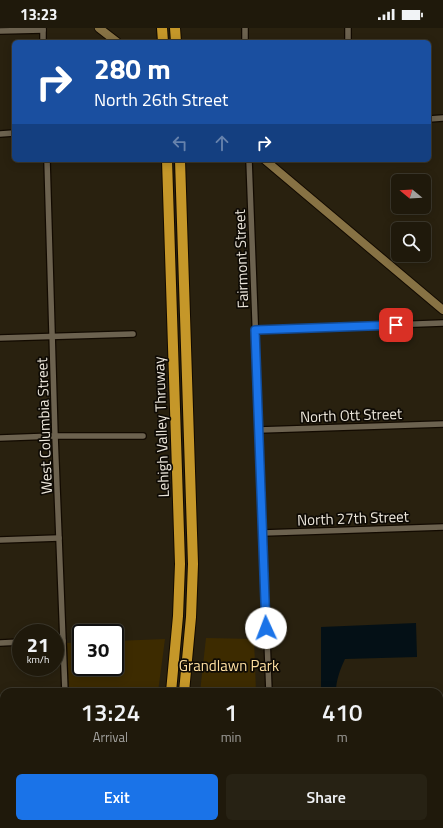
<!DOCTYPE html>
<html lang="en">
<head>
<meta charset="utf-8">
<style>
	:root { --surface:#1f190b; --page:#272214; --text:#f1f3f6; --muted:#a1a09d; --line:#3c382c; --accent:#1a73e8 }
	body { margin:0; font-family:"Titillium Web",sans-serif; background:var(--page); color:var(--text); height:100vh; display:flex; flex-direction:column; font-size:15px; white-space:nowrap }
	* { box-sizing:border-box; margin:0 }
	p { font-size:13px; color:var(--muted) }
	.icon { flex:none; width:22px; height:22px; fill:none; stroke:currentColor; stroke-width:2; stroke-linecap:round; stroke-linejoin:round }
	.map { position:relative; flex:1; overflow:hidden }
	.details { position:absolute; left:0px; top:660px; width:443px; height:140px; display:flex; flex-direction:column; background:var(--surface); border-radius:12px 12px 0 0; box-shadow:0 2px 10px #0003,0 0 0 1px var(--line) }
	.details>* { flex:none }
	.banner { position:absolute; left:12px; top:12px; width:419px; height:122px; border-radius:6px; box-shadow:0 2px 10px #0003,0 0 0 1px var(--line); background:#1a4fa0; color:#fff; overflow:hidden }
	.needle { width:26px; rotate:288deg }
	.controls { position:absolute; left:391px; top:146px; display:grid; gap:8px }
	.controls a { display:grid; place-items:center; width:40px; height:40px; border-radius:6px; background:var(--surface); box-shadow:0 2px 10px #0003,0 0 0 1px var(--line); font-size:20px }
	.speed { position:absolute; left:12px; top:596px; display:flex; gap:8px; font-size:20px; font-weight:700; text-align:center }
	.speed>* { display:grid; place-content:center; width:52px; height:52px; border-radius:50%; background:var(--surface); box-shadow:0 2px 10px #0003,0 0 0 1px var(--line); line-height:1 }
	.speed small { font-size:10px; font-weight:400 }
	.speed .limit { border:2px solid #111; border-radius:6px; background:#fff; color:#111 }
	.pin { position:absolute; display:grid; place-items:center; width:34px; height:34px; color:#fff; margin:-17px; border-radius:8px; box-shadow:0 2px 6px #0006 }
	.me { position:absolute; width:44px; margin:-22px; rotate:358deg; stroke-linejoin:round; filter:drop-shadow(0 0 3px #0008) }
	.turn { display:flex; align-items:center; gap:14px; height:84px; padding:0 16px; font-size:18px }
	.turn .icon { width:52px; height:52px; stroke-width:2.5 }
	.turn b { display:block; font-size:28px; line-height:34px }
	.lanes { display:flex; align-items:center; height:38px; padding:0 16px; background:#0003; justify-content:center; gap:20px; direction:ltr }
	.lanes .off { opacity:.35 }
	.eta { display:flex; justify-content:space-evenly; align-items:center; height:68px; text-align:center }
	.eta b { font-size:24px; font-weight:600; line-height:28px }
	.cta { display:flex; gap:8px; margin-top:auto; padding:8px 16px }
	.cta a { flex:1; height:46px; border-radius:6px; background:var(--accent); color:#fff; font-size:16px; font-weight:600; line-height:46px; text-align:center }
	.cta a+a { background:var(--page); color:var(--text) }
	.status { display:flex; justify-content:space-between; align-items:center; height:28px; padding:0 20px; background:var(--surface); direction:ltr }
	.status svg { height:11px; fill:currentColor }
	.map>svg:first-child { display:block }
	.green { fill:#3d2b00 }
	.water { fill:#041016 }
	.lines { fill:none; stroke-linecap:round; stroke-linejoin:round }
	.street-casing { stroke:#120a00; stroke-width:8 }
	.secondary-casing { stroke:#120a00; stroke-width:10 }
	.highway-casing { stroke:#120a00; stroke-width:12 }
	.street { stroke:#6c624f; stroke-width:5.5 }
	.secondary { stroke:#877244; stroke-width:8 }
	.highway { stroke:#c59729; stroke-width:10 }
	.route-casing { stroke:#114b97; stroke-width:10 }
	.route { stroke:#1a73e8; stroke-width:7 }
	.labels { text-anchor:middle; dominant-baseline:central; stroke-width:3.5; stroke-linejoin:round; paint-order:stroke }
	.street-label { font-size:15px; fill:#ece6db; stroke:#0f0b05 }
	.park-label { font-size:15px; fill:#fedfa1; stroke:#0f0b05 }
</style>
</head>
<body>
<div class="status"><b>13:23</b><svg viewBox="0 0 49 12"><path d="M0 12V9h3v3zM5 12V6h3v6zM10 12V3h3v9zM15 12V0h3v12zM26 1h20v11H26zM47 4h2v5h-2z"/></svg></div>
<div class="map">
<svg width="443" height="800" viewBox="0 0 443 800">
	<rect width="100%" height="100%" fill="#29210f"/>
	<!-- green -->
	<g class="green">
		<polygon points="206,610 254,611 256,664 200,664"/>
		<polygon points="165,611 158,664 69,664 67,615 81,614 81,639 115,639 115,613"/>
		<polygon points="169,796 219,796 219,800 168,800"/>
	</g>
	<!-- water -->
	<path class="water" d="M416,595L417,629L345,631C340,642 336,652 336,664H321V599Z"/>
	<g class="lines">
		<!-- street casing -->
		<g class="street-casing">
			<g id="street">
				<polyline points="43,0 43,14"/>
				<polyline points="245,0 245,14"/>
				<polyline points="348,0 348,14"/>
				<polyline points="0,3 43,2"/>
				<polyline points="429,91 443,90"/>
				<polyline points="0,106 14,105"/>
				<polyline points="47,132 55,408 65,664"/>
				<polyline points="249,132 269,664"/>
				<polyline points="255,302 443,295"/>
				<polyline points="0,310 133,306"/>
				<polyline points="259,402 443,396"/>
				<polyline points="0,410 55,408 143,408"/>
				<polyline points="263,505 443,499"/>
				<polyline points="0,512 59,510"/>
				<polyline points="55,613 63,613"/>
				<polyline points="0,615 21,614"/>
				<polyline points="439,704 443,704"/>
				<polyline points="0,717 4,717"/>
				<polyline points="70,796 70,800"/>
				<polyline points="273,796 273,800"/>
			</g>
		</g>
		<!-- secondary casing -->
		<g class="secondary-casing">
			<g id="secondary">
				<polyline points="99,0 117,14"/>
				<polyline points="265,132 443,282"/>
			</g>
		</g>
		<!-- highway casing -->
		<g class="highway-casing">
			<g id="highway">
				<polyline points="162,0 163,14"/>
				<polyline points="175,0 176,14"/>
				<polyline points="167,132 180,536 178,588 171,664"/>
				<polyline points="180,132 193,536 191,589 184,664"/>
				<polyline points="145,800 146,796"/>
				<polyline points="158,800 159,796"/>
			</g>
		</g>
		<!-- street -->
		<use href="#street" class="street"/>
		<!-- secondary -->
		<use href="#secondary" class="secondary"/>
		<!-- highway -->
		<use href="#highway" class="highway"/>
	</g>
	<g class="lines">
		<!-- route casing -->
		<g class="route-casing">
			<polyline id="route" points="266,600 255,302 396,297"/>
		</g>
		<!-- route -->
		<use href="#route" class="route"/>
	</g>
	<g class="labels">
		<!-- street labels -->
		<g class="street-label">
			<text transform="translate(241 231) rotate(-92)">Fairmont Street</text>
			<text transform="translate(351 387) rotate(-2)">North Ott Street</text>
			<text transform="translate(44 398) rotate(-92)">West Columbia Street</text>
			<text transform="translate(161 399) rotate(-92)">Lehigh Valley Thruway</text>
			<text transform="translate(353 490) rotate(-2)">North 27th Street</text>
		</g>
		<!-- park labels -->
		<g class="park-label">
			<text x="229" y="637">Grandlawn Park</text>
		</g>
	</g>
</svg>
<div class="controls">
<a><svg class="needle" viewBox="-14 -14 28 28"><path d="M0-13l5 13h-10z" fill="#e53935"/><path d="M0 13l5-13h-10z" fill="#a1a09d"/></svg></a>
<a><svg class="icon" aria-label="search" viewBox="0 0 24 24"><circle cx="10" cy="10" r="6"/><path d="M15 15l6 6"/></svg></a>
</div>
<div class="speed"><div>21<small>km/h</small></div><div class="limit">30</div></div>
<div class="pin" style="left:396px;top:297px;background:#d93025"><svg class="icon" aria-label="arrive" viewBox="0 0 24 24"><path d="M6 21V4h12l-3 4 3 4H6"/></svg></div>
<svg class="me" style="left:266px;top:600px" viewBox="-20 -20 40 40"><circle r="19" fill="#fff"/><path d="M0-13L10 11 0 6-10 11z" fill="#1a73e8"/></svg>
<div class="banner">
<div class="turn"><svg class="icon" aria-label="right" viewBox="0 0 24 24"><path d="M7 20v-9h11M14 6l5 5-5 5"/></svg><div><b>280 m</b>North 26th Street</div></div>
<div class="lanes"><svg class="icon off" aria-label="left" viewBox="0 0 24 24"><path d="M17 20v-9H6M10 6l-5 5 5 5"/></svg><svg class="icon off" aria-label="ahead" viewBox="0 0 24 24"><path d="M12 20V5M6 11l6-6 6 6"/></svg><svg class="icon" aria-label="right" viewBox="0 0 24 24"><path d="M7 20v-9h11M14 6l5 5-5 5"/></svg></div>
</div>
<section class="details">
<div class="eta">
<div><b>13:24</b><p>Arrival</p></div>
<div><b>1</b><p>min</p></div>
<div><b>410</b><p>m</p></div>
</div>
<div class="cta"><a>Exit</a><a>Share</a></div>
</section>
</div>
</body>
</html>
